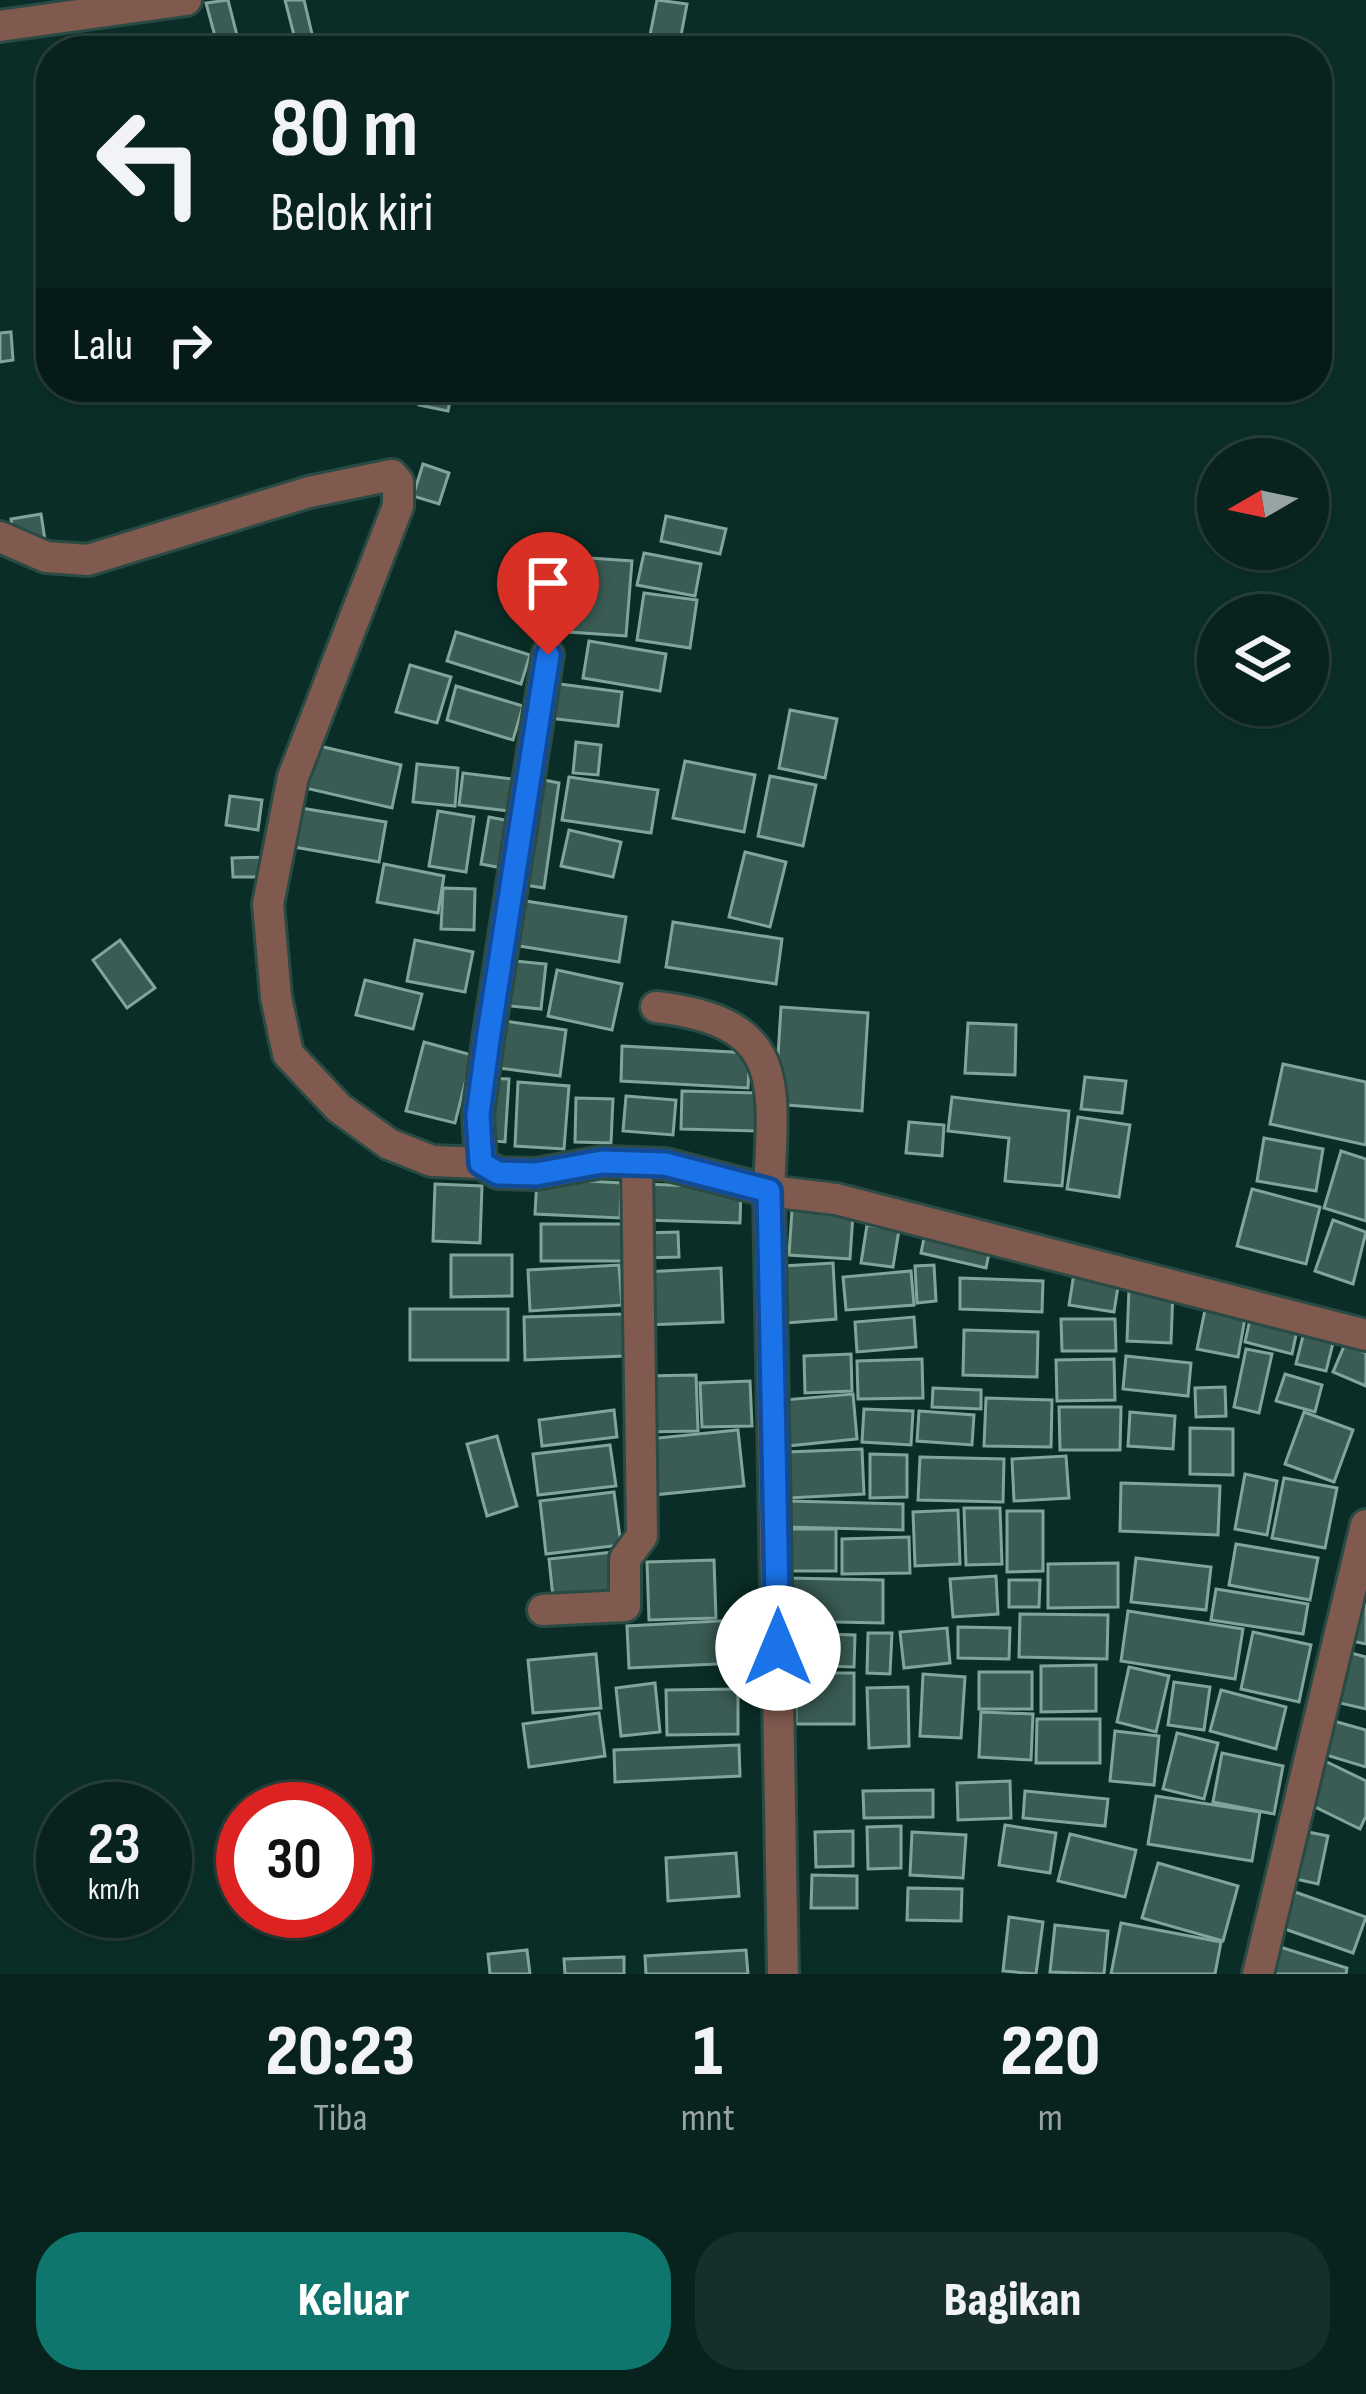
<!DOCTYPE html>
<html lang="id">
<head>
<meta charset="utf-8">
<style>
	:root { --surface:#08221d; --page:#162f2a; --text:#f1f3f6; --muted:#98a4a4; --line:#293f3b; --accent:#0f766e }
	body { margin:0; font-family:"Sofia Sans Condensed",sans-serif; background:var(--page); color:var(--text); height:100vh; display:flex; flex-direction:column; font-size:45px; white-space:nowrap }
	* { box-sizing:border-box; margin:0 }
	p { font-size:39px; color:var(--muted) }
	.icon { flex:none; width:66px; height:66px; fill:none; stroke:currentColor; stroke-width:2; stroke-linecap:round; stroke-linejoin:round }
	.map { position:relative; height:1974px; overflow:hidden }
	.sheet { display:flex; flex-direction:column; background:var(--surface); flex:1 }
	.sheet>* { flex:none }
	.banner { position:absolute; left:36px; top:36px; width:1296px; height:366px; border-radius:48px; box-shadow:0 3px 9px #0004,0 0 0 3px var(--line); background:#08221d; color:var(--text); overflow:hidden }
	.needle { width:78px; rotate:261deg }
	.tools { position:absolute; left:1197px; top:438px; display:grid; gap:24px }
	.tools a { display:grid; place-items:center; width:132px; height:132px; border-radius:50%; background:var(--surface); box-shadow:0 3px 9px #0004,0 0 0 3px var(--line); font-size:60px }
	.speed { position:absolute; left:36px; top:1782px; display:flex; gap:24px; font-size:60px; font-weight:700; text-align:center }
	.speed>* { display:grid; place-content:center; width:156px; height:156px; border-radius:50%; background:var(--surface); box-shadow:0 3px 9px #0004,0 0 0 3px var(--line); line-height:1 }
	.speed small { font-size:30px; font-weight:400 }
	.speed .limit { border:18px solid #d22; background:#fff; color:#111 }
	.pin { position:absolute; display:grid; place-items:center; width:102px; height:102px; color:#fff; margin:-123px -51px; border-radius:50% 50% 50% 0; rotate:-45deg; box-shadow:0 0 12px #0007 }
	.pin .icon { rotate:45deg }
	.me { position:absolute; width:132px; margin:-66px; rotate:0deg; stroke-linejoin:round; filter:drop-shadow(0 0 9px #0008) }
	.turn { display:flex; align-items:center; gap:42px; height:252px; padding:0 36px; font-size:54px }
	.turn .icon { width:156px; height:156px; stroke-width:2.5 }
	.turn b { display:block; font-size:84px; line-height:102px }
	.then { display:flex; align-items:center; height:114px; padding:0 36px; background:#0003; gap:24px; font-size:45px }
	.eta { display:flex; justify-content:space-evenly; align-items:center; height:204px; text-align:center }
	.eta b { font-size:72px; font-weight:800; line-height:84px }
	.button { display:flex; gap:24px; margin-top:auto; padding:24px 36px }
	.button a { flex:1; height:138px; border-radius:48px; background:var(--accent); color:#fff; font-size:48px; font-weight:800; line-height:138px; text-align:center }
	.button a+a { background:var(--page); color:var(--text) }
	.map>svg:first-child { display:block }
	.building { fill:#3a5c54; stroke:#80a59b; stroke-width:3 }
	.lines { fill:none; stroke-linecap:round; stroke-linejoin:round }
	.minor-casing { stroke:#294b44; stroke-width:36 }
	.minor { stroke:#80594f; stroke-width:30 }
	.route-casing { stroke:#114b97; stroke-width:30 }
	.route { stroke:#1a73e8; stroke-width:21 }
</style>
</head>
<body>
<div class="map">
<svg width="1366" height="1974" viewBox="0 0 1366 1974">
	<rect width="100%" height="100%" fill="#0a2e27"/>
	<!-- building -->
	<g class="building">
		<polygon points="228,0 241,51 219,51 206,3"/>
		<polygon points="285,0 304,0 316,51 298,51"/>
		<polygon points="657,0 687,4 679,46 649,40"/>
		<polygon points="11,332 13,360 0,362 0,333"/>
		<polygon points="422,387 453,387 448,411 419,405"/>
		<polygon points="423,464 449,473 439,504 413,496"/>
		<polygon points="41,514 45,540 15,544 11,519"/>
		<polygon points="666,516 726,529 720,554 661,541"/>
		<polygon points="644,553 701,564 695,596 637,585"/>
		<polygon points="575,557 632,561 626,636 569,632"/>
		<polygon points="527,571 561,573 560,615 526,613"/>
		<polygon points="644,593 697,600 690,648 637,640"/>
		<polygon points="456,632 530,655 521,684 447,661"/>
		<polygon points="589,641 666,654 660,691 583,678"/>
		<polygon points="410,665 451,677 437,723 396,712"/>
		<polygon points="552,683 622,692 618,726 548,718"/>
		<polygon points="456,686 523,706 513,740 447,720"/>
		<polygon points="790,710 837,719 825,778 779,768"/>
		<polygon points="576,742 601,745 598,775 573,773"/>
		<polygon points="315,745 401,765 392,808 305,788"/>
		<polygon points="685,761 755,775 744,832 673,818"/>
		<polygon points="417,764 458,768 455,806 413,802"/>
		<polygon points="463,773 512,779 509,811 459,805"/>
		<polygon points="770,776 816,785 803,846 758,836"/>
		<polygon points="569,777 658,790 651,833 562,820"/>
		<polygon points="534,778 559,783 544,888 518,884"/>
		<polygon points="230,796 262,800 258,830 226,825"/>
		<polygon points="301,808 386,822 379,862 294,847"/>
		<polygon points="438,811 474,817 466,872 429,866"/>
		<polygon points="489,817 510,821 502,868 481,864"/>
		<polygon points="569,830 621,842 613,877 561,866"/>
		<polygon points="745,852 786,862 770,927 729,917"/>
		<polygon points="270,857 270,877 233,877 232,858"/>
		<polygon points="384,864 444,876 438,913 377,902"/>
		<polygon points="443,888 475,889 474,930 441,929"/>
		<polygon points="526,901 626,917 619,962 519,946"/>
		<polygon points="673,922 782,939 776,984 666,967"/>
		<polygon points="120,940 155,988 127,1008 93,960"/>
		<polygon points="415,940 473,952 465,992 407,981"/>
		<polygon points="515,961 546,964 541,1009 510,1006"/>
		<polygon points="557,970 622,984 612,1030 548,1016"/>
		<polygon points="365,980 422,994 413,1029 356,1015"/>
		<polygon points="781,1007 868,1013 862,1111 775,1104"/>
		<polygon points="497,1020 566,1030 560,1076 491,1067"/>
		<polygon points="968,1023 1016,1025 1015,1075 965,1073"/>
		<polygon points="424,1042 472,1055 455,1123 406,1111"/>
		<polygon points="622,1046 750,1053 748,1088 621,1081"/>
		<polygon points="1283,1064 1366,1082 1366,1145 1270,1124"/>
		<polygon points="1085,1077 1126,1081 1122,1113 1081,1109"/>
		<polygon points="485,1078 509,1079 505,1142 481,1140"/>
		<polygon points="518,1082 569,1086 564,1149 515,1146"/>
		<polygon points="682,1091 758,1093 757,1131 681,1129"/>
		<polygon points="626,1096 676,1100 673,1135 623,1131"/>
		<polygon points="952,1097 1069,1111 1062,1186 1005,1181 1009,1138 948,1131"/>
		<polygon points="576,1098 613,1099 611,1143 575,1142"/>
		<polygon points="1078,1117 1130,1125 1119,1197 1067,1189"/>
		<polygon points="909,1122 944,1125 942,1156 906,1153"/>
		<polygon points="1264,1138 1323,1149 1316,1191 1257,1181"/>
		<polygon points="1341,1151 1366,1159 1366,1221 1324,1208"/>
		<polygon points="537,1178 621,1183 620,1218 535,1214"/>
		<polygon points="435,1184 482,1186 480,1243 433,1241"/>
		<polygon points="646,1184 741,1188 740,1223 644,1220"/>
		<polygon points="1252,1189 1320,1207 1306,1264 1237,1246"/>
		<polygon points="792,1210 853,1214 850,1259 789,1255"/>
		<polygon points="1333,1220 1366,1232 1353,1284 1315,1271"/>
		<polygon points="541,1224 633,1224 632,1261 541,1261"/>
		<polygon points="867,1225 899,1230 893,1267 861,1263"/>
		<polygon points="926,1228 991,1244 986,1268 921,1253"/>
		<polygon points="678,1232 679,1257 644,1258 643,1233"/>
		<polygon points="451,1255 512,1255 512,1296 451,1297"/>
		<polygon points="833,1263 836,1319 787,1323 783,1266"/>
		<polygon points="619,1265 622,1305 530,1311 528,1270"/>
		<polygon points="934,1265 936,1301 917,1303 915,1266"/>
		<polygon points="1075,1267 1120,1274 1114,1312 1069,1305"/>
		<polygon points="721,1268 723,1322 646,1325 644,1272"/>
		<polygon points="911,1271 914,1305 846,1310 843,1277"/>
		<polygon points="960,1278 1043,1281 1042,1312 960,1309"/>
		<polygon points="1129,1288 1173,1290 1171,1343 1127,1341"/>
		<polygon points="1206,1305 1246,1313 1238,1357 1197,1349"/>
		<rect x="410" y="1309" width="98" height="51"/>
		<polygon points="624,1314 625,1356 525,1360 524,1317"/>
		<polygon points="1251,1315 1298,1326 1292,1354 1245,1342"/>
		<polygon points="914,1317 916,1347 857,1352 855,1322"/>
		<polygon points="1061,1319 1115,1319 1116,1351 1062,1351"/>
		<polygon points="964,1330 1038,1332 1037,1377 963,1375"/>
		<polygon points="1304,1332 1334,1339 1326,1371 1296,1364"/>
		<polygon points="1345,1344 1366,1353 1366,1386 1333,1372"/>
		<polygon points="1246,1349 1272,1354 1259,1413 1234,1407"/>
		<polygon points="851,1354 852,1391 805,1393 804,1356"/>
		<polygon points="1126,1356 1191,1363 1188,1396 1123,1389"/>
		<polygon points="922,1359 923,1398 858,1399 857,1361"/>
		<polygon points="1114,1359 1115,1400 1057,1401 1056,1360"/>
		<polygon points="1285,1374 1322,1385 1315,1412 1276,1401"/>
		<polygon points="696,1375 698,1431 644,1432 643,1376"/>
		<polygon points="750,1381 752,1426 702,1427 700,1383"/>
		<polygon points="1225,1387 1226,1416 1196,1417 1195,1388"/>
		<polygon points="933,1388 981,1390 981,1409 932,1407"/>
		<polygon points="853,1394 857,1439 787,1446 783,1400"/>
		<polygon points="986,1398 1052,1400 1051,1447 984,1446"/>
		<polygon points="1059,1407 1121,1407 1120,1450 1060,1450"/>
		<polygon points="864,1409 913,1411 911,1445 862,1442"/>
		<polygon points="614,1410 617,1437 542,1446 539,1420"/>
		<polygon points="919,1411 974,1415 972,1445 917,1441"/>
		<polygon points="1130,1412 1175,1416 1173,1449 1128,1446"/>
		<polygon points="1304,1412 1353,1430 1334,1482 1285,1464"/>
		<polygon points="1190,1428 1233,1429 1233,1475 1190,1474"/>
		<polygon points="738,1430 744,1486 653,1495 648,1439"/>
		<polygon points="497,1436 517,1506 487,1516 467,1444"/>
		<polygon points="610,1445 616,1486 538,1495 533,1454"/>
		<polygon points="862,1449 864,1494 789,1498 787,1452"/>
		<polygon points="870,1454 907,1455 907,1497 870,1498"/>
		<polygon points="1066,1456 1069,1498 1014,1501 1012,1459"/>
		<polygon points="920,1457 1004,1459 1003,1502 918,1500"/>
		<polygon points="1245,1474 1277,1481 1267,1535 1235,1529"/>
		<polygon points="1284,1478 1337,1488 1325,1548 1272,1538"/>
		<polygon points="1121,1483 1220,1486 1218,1535 1120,1531"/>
		<polygon points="614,1492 621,1545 546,1554 540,1501"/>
		<polygon points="788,1501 903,1504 903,1530 787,1527"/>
		<polygon points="964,1508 1000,1508 1002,1564 966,1565"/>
		<polygon points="958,1510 960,1564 915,1566 913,1512"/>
		<polygon points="1007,1511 1043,1511 1043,1571 1007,1572"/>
		<rect x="784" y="1529" width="52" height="42"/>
		<polygon points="909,1537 910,1573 842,1574 842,1539"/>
		<polygon points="1236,1544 1318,1558 1310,1600 1229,1585"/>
		<polygon points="614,1552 619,1600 554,1607 549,1559"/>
		<polygon points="1136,1558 1211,1567 1206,1610 1131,1602"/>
		<polygon points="714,1560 716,1618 649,1620 647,1562"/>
		<polygon points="1118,1563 1118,1607 1048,1608 1048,1564"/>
		<polygon points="996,1576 998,1614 953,1617 950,1579"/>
		<polygon points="787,1578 883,1580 883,1623 786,1621"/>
		<polygon points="1009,1580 1040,1580 1039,1607 1009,1607"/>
		<polygon points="1216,1589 1308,1604 1303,1634 1211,1620"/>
		<polygon points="1358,1598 1366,1600 1366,1644 1348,1640"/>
		<polygon points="1128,1611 1243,1629 1235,1679 1121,1661"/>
		<polygon points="1020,1614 1108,1615 1107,1659 1019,1657"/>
		<polygon points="737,1620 739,1663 629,1668 627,1626"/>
		<polygon points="958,1627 1010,1628 1009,1659 958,1658"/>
		<polygon points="947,1628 950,1663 904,1668 900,1632"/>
		<polygon points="1253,1632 1311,1645 1299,1702 1241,1689"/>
		<polygon points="793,1633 855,1635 854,1667 792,1665"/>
		<polygon points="868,1633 892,1633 890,1674 867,1673"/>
		<polygon points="1344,1651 1366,1657 1366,1709 1331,1701"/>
		<polygon points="596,1654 601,1708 533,1713 528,1660"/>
		<polygon points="1096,1665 1096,1711 1041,1712 1041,1666"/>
		<polygon points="1129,1667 1169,1676 1156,1732 1117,1722"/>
		<rect x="979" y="1672" width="53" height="37"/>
		<rect x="796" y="1673" width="58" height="51"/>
		<polygon points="923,1674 965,1677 961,1738 920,1736"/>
		<polygon points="1174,1682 1210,1687 1204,1730 1168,1725"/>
		<polygon points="655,1683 660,1732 621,1736 616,1688"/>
		<polygon points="908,1687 909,1746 869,1748 867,1688"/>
		<polygon points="738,1689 738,1734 667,1735 666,1690"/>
		<polygon points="1221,1690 1286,1707 1276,1749 1210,1731"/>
		<polygon points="981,1712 1033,1714 1031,1760 979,1757"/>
		<polygon points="599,1713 605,1756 529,1767 523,1724"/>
		<polygon points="1323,1718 1366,1730 1366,1767 1313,1751"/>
		<polygon points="1037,1719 1100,1719 1100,1763 1036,1763"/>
		<polygon points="1115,1731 1159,1736 1154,1785 1110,1781"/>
		<polygon points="1177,1733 1218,1743 1204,1799 1163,1789"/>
		<polygon points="739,1745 740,1776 615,1782 614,1750"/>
		<polygon points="1222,1753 1283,1766 1274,1814 1213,1802"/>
		<polygon points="1325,1761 1366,1781 1366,1816 1360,1829 1305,1802"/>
		<polygon points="1010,1781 1011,1818 958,1820 957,1783"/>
		<polygon points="933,1790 933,1817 864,1818 863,1791"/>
		<polygon points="1025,1791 1108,1799 1105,1826 1023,1818"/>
		<polygon points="1156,1796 1260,1812 1252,1861 1148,1844"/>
		<polygon points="1005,1825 1056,1833 1050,1873 999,1865"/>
		<polygon points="901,1826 901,1868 868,1869 867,1827"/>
		<polygon points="1293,1829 1328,1836 1318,1884 1283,1876"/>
		<polygon points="853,1831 853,1866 816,1867 815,1832"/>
		<polygon points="912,1832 966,1835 963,1878 910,1875"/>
		<polygon points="1070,1834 1136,1850 1125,1897 1058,1881"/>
		<polygon points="736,1853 739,1896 668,1901 666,1858"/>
		<polygon points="1158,1863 1238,1886 1223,1941 1142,1918"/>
		<polygon points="812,1875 857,1876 857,1908 811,1908"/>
		<polygon points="908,1888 962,1889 961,1921 907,1920"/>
		<polygon points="1295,1892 1366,1917 1353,1953 1282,1928"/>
		<polygon points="1009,1917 1043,1922 1036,1974 1003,1971"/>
		<polygon points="1121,1923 1221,1942 1215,1974 1111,1974"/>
		<polygon points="1055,1925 1108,1931 1104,1974 1050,1972"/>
		<polygon points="1280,1947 1347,1968 1346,1974 1272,1974"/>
		<polygon points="527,1950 530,1974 490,1974 488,1954"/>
		<polygon points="746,1950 748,1974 646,1974 645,1956"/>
		<polygon points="624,1957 624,1974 565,1974 564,1959"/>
	</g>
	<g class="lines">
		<!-- minor casing -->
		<g class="minor-casing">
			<g id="minor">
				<polyline points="0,26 186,0"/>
				<polyline points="0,537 46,557 88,560 309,492 392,475 398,482 398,506 293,777 268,904 276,997 288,1054 339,1108 389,1144 432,1161 481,1163"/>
				<path d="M548,654L488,1040L478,1115L481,1163L498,1173L536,1174L602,1162L665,1164L769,1191C774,1080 786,1022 656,1007"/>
				<polyline points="543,1610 625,1606 625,1559 642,1536 637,1163"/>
				<polyline points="783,1974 769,1191 836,1199 1366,1335"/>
				<polyline points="1258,1974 1366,1525"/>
			</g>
		</g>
		<!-- minor -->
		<use href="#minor" class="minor"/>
	</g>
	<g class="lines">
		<!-- route casing -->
		<g class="route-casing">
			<polyline id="route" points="548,655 488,1040 478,1115 481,1163 498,1173 536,1174 602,1162 665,1164 769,1191 778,1648"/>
		</g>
		<!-- route -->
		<use href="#route" class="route"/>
	</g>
</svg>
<div class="tools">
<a><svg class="needle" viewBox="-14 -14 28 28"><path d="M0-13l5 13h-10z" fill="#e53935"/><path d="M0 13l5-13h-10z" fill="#98a4a4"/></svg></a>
<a><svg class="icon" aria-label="layers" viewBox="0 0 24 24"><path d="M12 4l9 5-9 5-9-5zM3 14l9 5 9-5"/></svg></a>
</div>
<div class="speed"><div>23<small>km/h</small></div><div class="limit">30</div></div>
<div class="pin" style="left:548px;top:655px;background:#d93025"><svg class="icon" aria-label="arrive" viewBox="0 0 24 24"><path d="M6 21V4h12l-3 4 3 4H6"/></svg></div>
<svg class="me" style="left:778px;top:1648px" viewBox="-20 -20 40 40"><circle r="19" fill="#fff"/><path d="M0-13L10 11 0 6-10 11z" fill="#1a73e8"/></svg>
<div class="banner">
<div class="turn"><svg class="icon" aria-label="left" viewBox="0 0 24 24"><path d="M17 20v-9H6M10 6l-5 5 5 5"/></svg><div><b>80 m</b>Belok kiri</div></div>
<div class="then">Lalu<svg class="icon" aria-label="right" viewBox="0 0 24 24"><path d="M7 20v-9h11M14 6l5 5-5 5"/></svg></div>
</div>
</div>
<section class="sheet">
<div class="eta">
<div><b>20:23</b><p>Tiba</p></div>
<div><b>1</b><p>mnt</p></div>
<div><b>220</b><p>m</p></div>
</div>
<div class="button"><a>Keluar</a><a>Bagikan</a></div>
</section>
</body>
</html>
